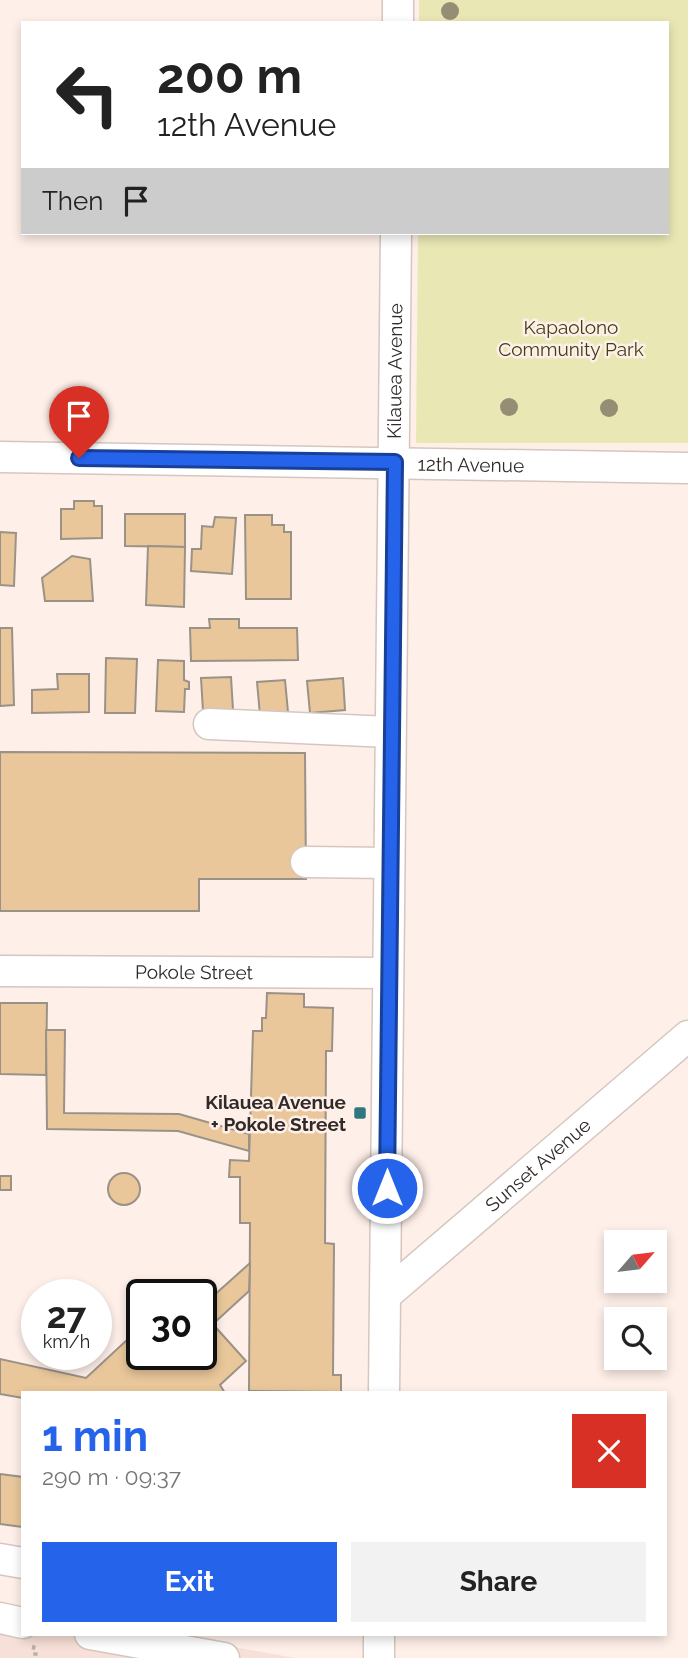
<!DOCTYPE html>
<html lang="en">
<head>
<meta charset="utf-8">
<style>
	:root { --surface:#fff; --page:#f2f2f2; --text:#222; --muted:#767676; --accent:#2563eb }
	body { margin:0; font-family:Raleway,sans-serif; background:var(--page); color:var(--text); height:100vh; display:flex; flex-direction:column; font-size:26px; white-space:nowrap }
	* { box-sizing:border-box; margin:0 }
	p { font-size:23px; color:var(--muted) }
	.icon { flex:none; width:38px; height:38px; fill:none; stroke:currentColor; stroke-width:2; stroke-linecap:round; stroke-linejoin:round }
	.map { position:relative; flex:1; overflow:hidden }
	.panel { position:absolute; left:21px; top:1391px; width:646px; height:245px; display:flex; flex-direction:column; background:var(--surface); border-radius:0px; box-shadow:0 4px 10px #0003 }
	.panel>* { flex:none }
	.banner { position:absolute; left:21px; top:21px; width:648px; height:214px; border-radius:0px; box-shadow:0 4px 10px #0003; background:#fff; color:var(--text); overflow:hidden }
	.needle { width:46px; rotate:62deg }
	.buttons { position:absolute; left:604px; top:1230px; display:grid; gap:14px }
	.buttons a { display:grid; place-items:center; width:63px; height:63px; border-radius:0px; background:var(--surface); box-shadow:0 4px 10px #0003; font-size:35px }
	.speed { position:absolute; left:21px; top:1279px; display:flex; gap:14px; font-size:35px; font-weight:700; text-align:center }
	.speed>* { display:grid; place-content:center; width:91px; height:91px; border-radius:50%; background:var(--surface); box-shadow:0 4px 10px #0003; line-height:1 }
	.speed small { font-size:18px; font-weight:400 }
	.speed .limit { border:4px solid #111; border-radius:10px; background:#fff; color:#111 }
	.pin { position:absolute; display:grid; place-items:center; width:60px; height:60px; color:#fff; margin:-72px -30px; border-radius:50% 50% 50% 0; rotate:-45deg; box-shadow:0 0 7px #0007 }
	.pin .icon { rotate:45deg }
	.me { position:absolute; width:77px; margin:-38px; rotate:0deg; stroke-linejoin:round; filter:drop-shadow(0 0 5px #0008) }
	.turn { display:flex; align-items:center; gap:24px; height:147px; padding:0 21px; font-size:32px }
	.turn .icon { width:91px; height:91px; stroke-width:2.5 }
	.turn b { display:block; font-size:49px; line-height:60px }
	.then { display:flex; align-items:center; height:66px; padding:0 21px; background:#0003; gap:14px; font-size:26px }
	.round { display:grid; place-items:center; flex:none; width:74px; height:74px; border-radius:0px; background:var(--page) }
	.summary { display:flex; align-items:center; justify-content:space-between; height:119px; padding:0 21px }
	h1 { font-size:42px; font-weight:700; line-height:52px; color:var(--accent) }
	.cta { display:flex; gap:14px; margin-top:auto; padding:14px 21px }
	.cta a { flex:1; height:80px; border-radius:0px; background:var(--accent); color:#fff; font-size:28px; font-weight:700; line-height:80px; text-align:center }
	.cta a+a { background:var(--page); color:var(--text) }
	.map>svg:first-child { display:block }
	.built { fill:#f7e0d7 }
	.green { fill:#e9e8b5 }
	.building { fill:#e9c79b; stroke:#9b9287; stroke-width:2 }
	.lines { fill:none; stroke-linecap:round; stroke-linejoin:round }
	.minor-casing { stroke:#d5c6c0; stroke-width:33 }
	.path { stroke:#bbafab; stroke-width:4.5; stroke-dasharray:3.5 5; stroke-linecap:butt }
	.minor { stroke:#fff; stroke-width:30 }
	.tree { fill:#968e74 }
	.route-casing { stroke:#184099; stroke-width:18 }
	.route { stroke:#2563eb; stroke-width:12 }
	.poi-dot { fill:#2f787e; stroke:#feefe9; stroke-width:2.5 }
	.labels { text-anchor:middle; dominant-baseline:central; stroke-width:5; stroke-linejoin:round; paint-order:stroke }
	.park-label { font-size:19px; fill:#403e15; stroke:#feefe9 }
	.street-label { font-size:19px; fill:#302b29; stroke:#feefe9 }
	.poi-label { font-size:19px; font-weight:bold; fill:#302b29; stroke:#feefe9; text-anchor:end }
</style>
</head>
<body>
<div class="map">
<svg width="688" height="1658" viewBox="0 0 688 1658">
	<rect width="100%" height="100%" fill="#feefe9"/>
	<!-- built -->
	<polygon class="built" points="0,1603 23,1608 23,1634 168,1635 295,1658 0,1658"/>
	<!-- green -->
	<polygon class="green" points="419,0 688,0 688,443 416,443 418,233 667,233 667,23 419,23"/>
	<!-- building -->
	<g class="building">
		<polygon points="74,501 94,501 94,506 102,506 102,538 61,539 61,509 74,509"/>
		<polygon points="125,514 185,514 185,547 125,546"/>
		<polygon points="245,515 272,515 272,525 284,525 284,532 291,532 291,599 246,599"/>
		<polygon points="215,517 236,518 232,574 191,571 192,549 201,549 202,526 213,527"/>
		<polygon points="0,532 16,533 14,586 0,585"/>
		<polygon points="148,546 185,547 184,607 146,605"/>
		<polygon points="72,556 90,559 93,601 45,601 42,578"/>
		<polygon points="209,619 239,619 239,628 297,628 298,660 191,661 190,628 210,628"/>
		<polygon points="0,628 12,628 14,705 0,706"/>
		<polygon points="106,658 137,659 135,713 105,713"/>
		<polygon points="158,660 184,661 184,680 189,682 189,689 185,689 184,712 156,711"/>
		<polygon points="57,674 89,674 89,712 32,713 32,690 58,689"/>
		<polygon points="231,677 233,710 203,711 201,678"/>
		<polygon points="343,678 345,710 310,713 307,681"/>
		<polygon points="285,680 288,712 260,715 257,682"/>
		<polygon points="0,752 305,753 306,879 199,879 199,911 0,911"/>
		<polygon points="267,993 304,994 304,1007 333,1008 332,1051 326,1051 325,1243 334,1244 333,1375 341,1375 341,1392 249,1391 250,1223 240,1223 240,1177 229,1177 230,1160 249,1161 253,1031 262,1031 262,1018 266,1018"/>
		<polygon points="0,1003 47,1003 46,1075 0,1074"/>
		<polygon points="46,1030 65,1030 64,1113 179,1114 249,1134 249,1151 178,1131 47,1129"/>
		<circle cx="124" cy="1189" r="16"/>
		<rect x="0" y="1176" width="11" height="14"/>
		<polygon points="250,1263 249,1291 213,1324 201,1307"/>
		<polygon points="190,1281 208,1301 201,1307 201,1295 175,1295"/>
		<polygon points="201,1311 246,1361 220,1385 225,1393 23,1393 23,1398 0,1394 0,1359 86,1378 142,1326 142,1354 201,1354"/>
		<polygon points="0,1474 23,1477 23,1527 0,1524"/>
	</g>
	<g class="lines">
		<!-- minor casing -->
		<g class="minor-casing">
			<g id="minor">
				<polyline points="398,23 398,0"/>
				<path id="s1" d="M0,457L688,468"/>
				<polyline points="209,724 390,732"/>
				<polyline points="306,862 389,863"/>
				<path id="s2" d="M0,971L388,973"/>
				<path id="s3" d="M386,1295L688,1036"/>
				<path id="s4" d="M384,1393L396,233"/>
				<polyline points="0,1559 23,1563"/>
				<polyline points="0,1618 23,1623"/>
				<polyline points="90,1634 224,1658"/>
				<polyline points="379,1658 379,1634"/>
			</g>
		</g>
		<!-- path -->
		<polyline class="path" points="32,1647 36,1648 35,1658"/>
		<!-- minor -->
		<use href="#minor" class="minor"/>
	</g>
	<!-- trees -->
	<g class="tree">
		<circle cx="450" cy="11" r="9"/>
		<circle cx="509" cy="407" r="9"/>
		<circle cx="609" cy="408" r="9"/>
	</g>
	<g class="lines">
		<!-- route casing -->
		<g class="route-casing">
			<polyline id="route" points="79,458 395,462 387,1188"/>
		</g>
		<!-- route -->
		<use href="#route" class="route"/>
	</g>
	<!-- markers -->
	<rect class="poi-dot" x="353" y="1106" width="14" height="14" rx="3.5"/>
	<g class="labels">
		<!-- park labels -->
		<g class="park-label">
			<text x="571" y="327">Kapaolono<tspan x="571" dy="22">Community Park</tspan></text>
		</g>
		<!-- street labels -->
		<g class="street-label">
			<text stroke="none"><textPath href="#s4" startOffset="1022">Kilauea Avenue</textPath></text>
			<text stroke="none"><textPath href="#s1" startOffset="471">12th Avenue</textPath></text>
			<text stroke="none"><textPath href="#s2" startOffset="194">Pokole Street</textPath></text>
			<text stroke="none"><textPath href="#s3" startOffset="200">Sunset Avenue</textPath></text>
		</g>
		<!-- poi labels -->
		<g class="poi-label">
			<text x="346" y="1102">Kilauea Avenue<tspan x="346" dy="22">+ Pokole Street</tspan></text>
		</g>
	</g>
</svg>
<div class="buttons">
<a><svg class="needle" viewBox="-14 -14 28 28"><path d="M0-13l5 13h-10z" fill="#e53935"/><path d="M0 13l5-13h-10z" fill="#767676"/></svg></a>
<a><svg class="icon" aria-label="search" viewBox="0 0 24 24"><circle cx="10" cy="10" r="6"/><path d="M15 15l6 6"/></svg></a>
</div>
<div class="speed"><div>27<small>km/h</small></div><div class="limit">30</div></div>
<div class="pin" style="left:79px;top:458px;background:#d93025"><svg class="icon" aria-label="arrive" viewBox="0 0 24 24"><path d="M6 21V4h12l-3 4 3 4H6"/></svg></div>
<svg class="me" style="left:387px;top:1188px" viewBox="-20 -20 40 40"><circle r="17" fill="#2563eb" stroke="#fff" stroke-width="3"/><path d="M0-11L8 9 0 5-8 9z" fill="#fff"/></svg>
<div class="banner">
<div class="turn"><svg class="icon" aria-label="left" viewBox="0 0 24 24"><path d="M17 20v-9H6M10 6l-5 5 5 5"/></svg><div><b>200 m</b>12th Avenue</div></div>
<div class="then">Then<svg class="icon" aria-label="arrive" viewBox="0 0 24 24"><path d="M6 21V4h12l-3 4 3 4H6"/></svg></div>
</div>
<section class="panel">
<div class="summary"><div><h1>1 min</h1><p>290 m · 09:37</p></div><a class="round" style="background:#d93025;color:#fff"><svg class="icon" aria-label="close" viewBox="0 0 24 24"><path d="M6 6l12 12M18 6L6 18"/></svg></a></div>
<div class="cta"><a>Exit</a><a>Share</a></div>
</section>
</div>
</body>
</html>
